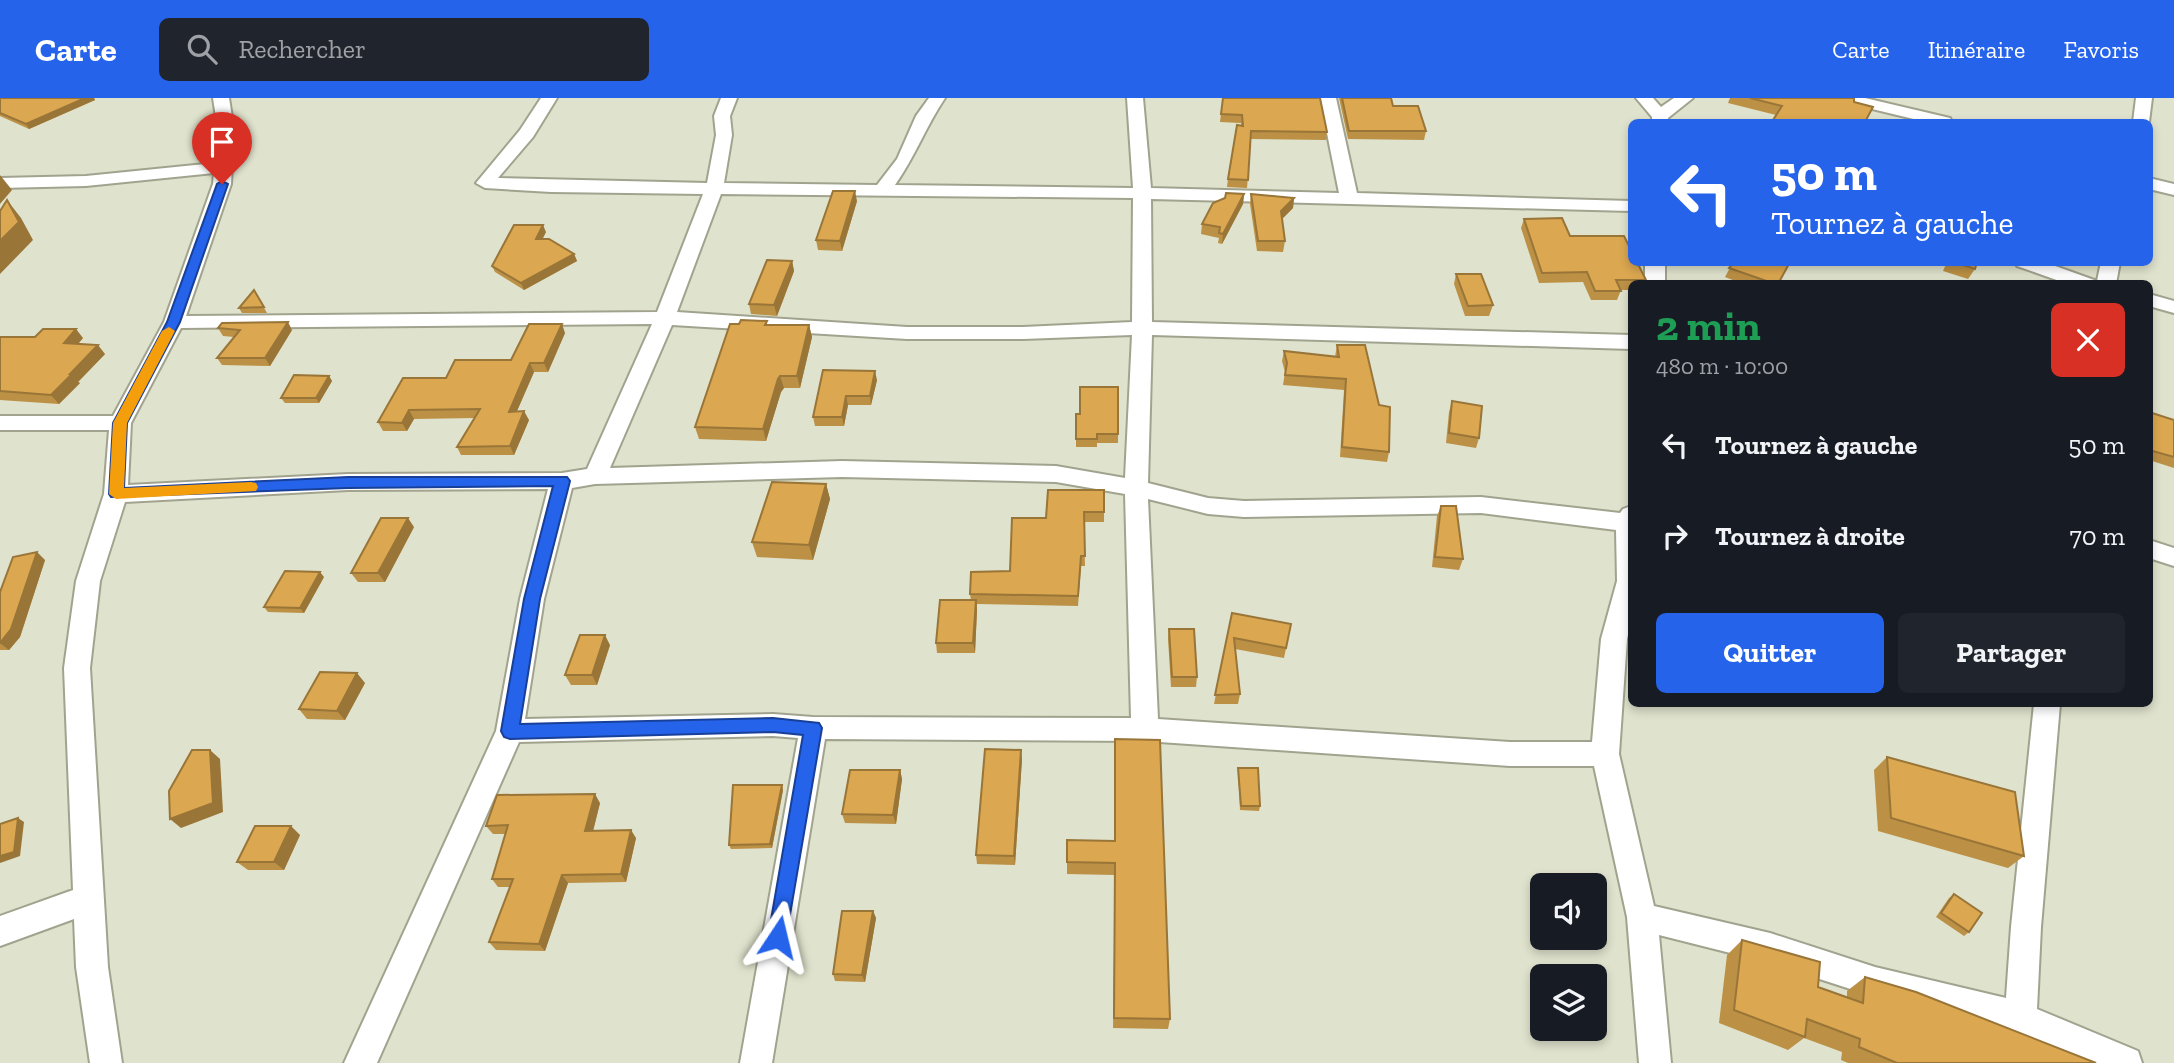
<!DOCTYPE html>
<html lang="fr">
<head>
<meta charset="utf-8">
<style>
	:root { --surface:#171b24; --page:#20242c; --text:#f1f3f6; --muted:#9ea1a6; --accent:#2563eb }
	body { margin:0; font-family:"Zilla Slab",serif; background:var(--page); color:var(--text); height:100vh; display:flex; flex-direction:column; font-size:26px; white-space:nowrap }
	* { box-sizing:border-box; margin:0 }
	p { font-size:23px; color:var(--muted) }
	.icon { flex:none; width:38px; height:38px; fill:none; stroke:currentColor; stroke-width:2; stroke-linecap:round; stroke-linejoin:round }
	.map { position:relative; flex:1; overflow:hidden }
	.details { position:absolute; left:1628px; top:182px; width:525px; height:427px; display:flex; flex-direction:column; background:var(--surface); border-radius:10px; box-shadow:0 4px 10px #0003 }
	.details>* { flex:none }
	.banner { position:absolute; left:1628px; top:21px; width:525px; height:147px; border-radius:10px; box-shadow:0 4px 10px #0003; background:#2563eb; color:#fff; overflow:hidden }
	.controls { position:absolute; left:1530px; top:775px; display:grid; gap:14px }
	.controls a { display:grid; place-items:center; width:77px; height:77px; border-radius:10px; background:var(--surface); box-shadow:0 4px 10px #0003; font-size:35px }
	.pin { position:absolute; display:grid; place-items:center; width:60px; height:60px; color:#fff; margin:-72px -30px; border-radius:50% 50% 50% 0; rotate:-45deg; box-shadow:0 0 7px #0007 }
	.pin .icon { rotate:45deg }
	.me { position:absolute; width:77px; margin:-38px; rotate:10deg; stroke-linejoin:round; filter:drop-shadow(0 0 5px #0008) }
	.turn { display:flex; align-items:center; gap:24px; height:147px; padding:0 28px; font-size:32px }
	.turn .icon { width:91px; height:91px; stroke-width:2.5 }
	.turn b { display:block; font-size:49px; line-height:60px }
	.round { display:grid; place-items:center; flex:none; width:74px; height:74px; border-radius:10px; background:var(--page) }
	.summary { display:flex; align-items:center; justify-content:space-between; height:119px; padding:0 28px }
	h1 { font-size:42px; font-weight:700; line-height:52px; color:#1e9e55 }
	.primary-button { display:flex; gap:14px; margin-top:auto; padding:14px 28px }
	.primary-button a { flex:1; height:80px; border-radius:10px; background:var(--accent); color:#fff; font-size:28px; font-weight:700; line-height:80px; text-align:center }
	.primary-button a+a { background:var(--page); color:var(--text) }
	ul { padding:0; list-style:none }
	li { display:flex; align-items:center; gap:21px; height:91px; padding:0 28px }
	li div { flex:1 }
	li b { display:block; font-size:26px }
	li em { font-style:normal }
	header { display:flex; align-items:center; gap:42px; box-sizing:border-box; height:98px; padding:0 35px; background:var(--accent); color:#fff }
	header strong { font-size:33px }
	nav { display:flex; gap:38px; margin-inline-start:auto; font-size:24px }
	.search { width:490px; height:63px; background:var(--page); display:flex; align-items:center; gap:18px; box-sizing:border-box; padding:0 24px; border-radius:10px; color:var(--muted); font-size:26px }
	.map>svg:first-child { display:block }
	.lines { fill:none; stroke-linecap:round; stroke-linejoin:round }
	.minor-casing { stroke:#a1a38e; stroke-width:4 }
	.minor { fill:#fff; fill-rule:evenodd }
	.wall { fill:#bc9045 }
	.shaded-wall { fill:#997538 }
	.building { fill:#dba750; stroke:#997538; stroke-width:2 }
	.route { fill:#2563eb; stroke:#184099; stroke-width:2 }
	.slow { fill:#f59e0b }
</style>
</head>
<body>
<header>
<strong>Carte</strong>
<div class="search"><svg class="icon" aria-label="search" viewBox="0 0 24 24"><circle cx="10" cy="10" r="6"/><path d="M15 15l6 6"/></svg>Rechercher</div>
<nav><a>Carte</a><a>Itinéraire</a><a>Favoris</a></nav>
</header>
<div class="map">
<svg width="2174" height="965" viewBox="0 0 2174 965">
	<rect width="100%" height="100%" fill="#dfe2cc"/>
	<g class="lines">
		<!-- minor casing -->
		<g class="minor-casing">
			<g id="minor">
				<path d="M213,0H229L234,32L231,86L186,218L657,214L703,96L551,94L485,90L476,85L520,32L541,0H557L533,39L498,80L707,85L716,37L714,18L721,0H737L730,18L732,37L724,85L877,87L897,61L916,18L929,0H945C926,28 915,59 895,87L1133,90L1127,0H1143L1151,90L1339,95L1320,0H1336L1357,95L1631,103V113L1151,101L1152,224L1631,237V251L1152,237L1148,385L1208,400L1244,403L1481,399L1620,415L1623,411L1631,408V524L1627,541L1619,656L1654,808L1770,835L1875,869L2006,900L2011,829L2034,606H2060L2041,829L2037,911L2138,953L2142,965H2088L2020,936L1875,899L1770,865L1659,837L1671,965H1639L1627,819L1594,668H1510L1145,643L825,641L772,965H740L798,640L773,638L519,644L377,965H344L496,633L520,501L548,391L348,392L125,404L100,483L90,570L108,869L122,965H90L76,869L74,821L0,848V818L73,792L64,570L76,483L104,396L109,332H0V318H113L164,224L213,86L214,75L86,88L0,90V80L86,78L215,65L218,32ZM721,96L1133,100L1132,224L1023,229H907L677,214ZM652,226L587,371L562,375L348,376L128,387L131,325L181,230ZM672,227L907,241H1023L1132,237L1125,380L1056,368L842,363L610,370ZM842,379L1056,384L1125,396L1131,620L813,619L773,616L525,621L544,501L572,390L595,386ZM1148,401L1208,416L1244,419L1481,415L1616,432L1617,483L1601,541L1592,644H1510L1158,621Z"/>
				<polygon points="1636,0 1653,0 1661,9 1674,0 1693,0 1668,20 1668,24 1652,24 1652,19"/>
				<polygon points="1837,0 1865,0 1950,20 1952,24 1926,24 1839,3"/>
				<polygon points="2136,0 2152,0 2149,24 2133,24"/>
				<polygon points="2149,80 2174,86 2174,97 2149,91"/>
				<rect x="1645" y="164" width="20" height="22"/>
				<polygon points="2015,164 2044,164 2097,183 2101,164 2120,164 2116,186 2068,186 2017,168"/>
				<polygon points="2149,196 2174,203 2174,215 2149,208"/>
				<polygon points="2149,442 2174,450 2174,468 2149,460"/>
			</g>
		</g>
		<!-- minor -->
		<use href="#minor" class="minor"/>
	</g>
	<!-- wall -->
	<g class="wall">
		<polygon points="0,0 94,0 95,2 29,31 0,18"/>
		<polygon points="1223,0 1327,34 1326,42 1251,41 1247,90 1227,89 1228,81 1241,27 1241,25 1220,24"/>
		<polygon points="1339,0 1391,0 1393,8 1426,33 1424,42 1348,41"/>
		<polygon points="1730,0 1854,0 1854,4 1865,24 1772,24 1776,17 1728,5"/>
		<polygon points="1244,96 1243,106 1222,146 1218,145 1219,140 1201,136 1202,126"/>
		<polygon points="1251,96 1294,100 1293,110 1282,121 1285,143 1283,154 1257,153 1250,106"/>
		<polygon points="857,103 842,153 818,152 816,142"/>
		<polygon points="1524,121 1646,182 1644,186 1631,186 1631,192 1621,192 1617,202 1591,202 1583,184 1539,185 1521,130"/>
		<polygon points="546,134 542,141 574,156 577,163 524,192 495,174 492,168"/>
		<polygon points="792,163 794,173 777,218 751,216 749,206"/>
		<polygon points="1722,164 1790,164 1778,186 1743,186 1725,179 1731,168"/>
		<polygon points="1947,164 1977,164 1975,171 1968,181 1943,173"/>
		<polygon points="1456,176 1493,207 1489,218 1465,218 1454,186"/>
		<polygon points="254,192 267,215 242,215 239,210"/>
		<polygon points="767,223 767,227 809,227 812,239 800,290 784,290 781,294 766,343 699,341 695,329 739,226"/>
		<polygon points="218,230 292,232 270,268 222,267 217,260 234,239 223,238"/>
		<polygon points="565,235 548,274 534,274 517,313 529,322 514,357 461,357 457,349 474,320 414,321 407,333 383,333 378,324 446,280 511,262"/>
		<polygon points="0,239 83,240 78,246 105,256 78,284 80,285 59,306 0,302"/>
		<polygon points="1337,247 1389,354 1387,364 1340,359 1344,292 1283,287 1285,274 1282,263 1284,253 1335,259"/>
		<polygon points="823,272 877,282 871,307 848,307 844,328 815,328 813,319"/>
		<polygon points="329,278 332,283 319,305 285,305 281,300"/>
		<polygon points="1118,289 1118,345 1097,345 1097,349 1076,349 1076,316 1080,316"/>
		<polygon points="1452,303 1479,340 1476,350 1446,345 1449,314"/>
		<polygon points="2149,314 2174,322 2174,370 2149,362"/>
		<polygon points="826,386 830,401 813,462 757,459 752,444"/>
		<polygon points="1104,392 1104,424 1084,424 1085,468 1081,468 1078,508 977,506 977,512 975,555 937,555 936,545 971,502 970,496 1010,473 1046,420"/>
		<polygon points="1441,408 1463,461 1459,472 1432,469 1437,418"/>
		<polygon points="414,429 385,484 358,484 351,475"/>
		<polygon points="45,462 20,539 9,552 0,552 0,494"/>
		<polygon points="324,479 304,515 268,514 264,509"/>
		<polygon points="1232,515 1291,526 1284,560 1235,551 1240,596 1238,606 1214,606"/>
		<polygon points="1169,531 1197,579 1196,589 1171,589 1168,541"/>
		<polygon points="610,547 597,587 571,587 565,577"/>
		<polygon points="365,585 345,622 307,621 299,611"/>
		<polygon points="1887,659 2024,758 2008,770 1878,733 1874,672"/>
		<polygon points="1022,661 1015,767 977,766 976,757"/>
		<polygon points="1238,670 1260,708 1259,713 1240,712 1238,674"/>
		<polygon points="900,672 902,681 896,726 845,725 842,716"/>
		<polygon points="783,692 772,750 731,751 729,747"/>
		<polygon points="600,705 593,733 636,740 626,784 568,785 545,853 496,852 489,844 510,789 498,789 492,781 506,736 493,736 486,728"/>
		<polygon points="300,737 284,772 248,772 237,764"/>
		<polygon points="1067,742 1114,743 1170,921 1168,931 1113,930 1115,777 1067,776"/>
		<polygon points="1954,796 1969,834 1964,838 1936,819 1949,800"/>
		<polygon points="873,813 876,820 865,884 835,883 833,876"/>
		<polygon points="1742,842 1818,889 1847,899 1847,893 1865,879 2096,965 1848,965 1841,962 1842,954 1804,940 1788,952 1719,925 1727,857"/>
	</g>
	<!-- shaded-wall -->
	<g class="shaded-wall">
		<polygon points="85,0 94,0 95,2 29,31 26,26"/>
		<polygon points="0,77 12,92 0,106"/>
		<polygon points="855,93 857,103 842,153 840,143"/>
		<polygon points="1244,96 1243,106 1222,146 1223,136"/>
		<polygon points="1294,100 1293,110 1280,123 1281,113"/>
		<polygon points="7,102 21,120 33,142 0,176 0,143"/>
		<polygon points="543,127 546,134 539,148 536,141"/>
		<polygon points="574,156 577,163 524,192 521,185"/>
		<polygon points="792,163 794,173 777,218 774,207"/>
		<polygon points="288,224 292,232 270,268 265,260"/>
		<polygon points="562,226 565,235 548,274 544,265"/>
		<polygon points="809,227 812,239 800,290 797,278"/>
		<polygon points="76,231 83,240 71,254 64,245"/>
		<polygon points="98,247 105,256 78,284 80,285 59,306 51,297 70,276"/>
		<polygon points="530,265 534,274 513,322 509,314"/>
		<polygon points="875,273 877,282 871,307 870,298"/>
		<polygon points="329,278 332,283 319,305 316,300"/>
		<polygon points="780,278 784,290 781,294 766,343 763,331 778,281"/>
		<polygon points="846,298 848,307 844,328 842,319"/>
		<polygon points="409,312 414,321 407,333 402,325"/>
		<polygon points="524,313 529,322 514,357 510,348"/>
		<polygon points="826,386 830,401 813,462 809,447"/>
		<polygon points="408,420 414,429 385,484 378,475"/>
		<polygon points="37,454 45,462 20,539 9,552 0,545"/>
		<polygon points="320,474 324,479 304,515 300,510"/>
		<polygon points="976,502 977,512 975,555 973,545"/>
		<polygon points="605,537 610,547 597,587 592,577"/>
		<polygon points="357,575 365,585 345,622 337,613"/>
		<polygon points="210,652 220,661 223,714 181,730 170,721"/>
		<polygon points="1021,652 1022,661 1015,767 1014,758"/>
		<polygon points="900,672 902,681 896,726 893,717"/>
		<polygon points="782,687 783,692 772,750 770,746"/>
		<polygon points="595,696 600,705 591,741 585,733"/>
		<polygon points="18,720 24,724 20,758 0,765 0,758"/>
		<polygon points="291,728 300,737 284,772 274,764"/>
		<polygon points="631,732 636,740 626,784 621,776"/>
		<polygon points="562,777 568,785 545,853 539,846"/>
		<polygon points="873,813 876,820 865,884 862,877"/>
	</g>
	<!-- building -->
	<g class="building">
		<polygon points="0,0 85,0 26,26 0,15"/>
		<polygon points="1223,0 1320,0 1327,34 1251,33 1248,82 1228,81 1237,27 1243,28 1242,17 1221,16"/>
		<polygon points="1342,0 1391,0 1393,8 1418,8 1426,33 1349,33"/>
		<polygon points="1750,0 1854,0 1854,4 1873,9 1865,24 1784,24 1773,22 1782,8"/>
		<polygon points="833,93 855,93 840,143 816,142"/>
		<polygon points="1226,95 1244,96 1223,136 1219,135 1220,129 1202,126 1213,105 1225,100"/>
		<polygon points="1251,96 1294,100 1281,113 1285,143 1258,143"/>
		<polygon points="7,102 19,124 0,143 0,113"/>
		<polygon points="1562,120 1570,138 1624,138 1631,152 1631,164 1637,164 1646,182 1616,182 1621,193 1595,193 1587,174 1542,175 1524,121"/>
		<polygon points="514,127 543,127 536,141 549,141 574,156 521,185 492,168"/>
		<polygon points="767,162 792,163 774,207 749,206"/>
		<polygon points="1734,164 1790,164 1778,186 1775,186 1729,170"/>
		<polygon points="1954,164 1977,164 1975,171"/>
		<polygon points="1456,176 1481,176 1493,207 1468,208"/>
		<polygon points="254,192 264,209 239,210"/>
		<polygon points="741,222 767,223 765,227 809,227 797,278 780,278 778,281 763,331 695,329 730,226 739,226"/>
		<polygon points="288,224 265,260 217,260 240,232 218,230 222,225"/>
		<polygon points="529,226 562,226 544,265 530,265 509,314 524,313 510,348 457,349 480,311 409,312 402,325 378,324 403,280 446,280 455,262 511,262"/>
		<polygon points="43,231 76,231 64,245 98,247 70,276 72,276 51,297 0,293 0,239 35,239"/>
		<polygon points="1337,247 1365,247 1379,307 1390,309 1389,354 1342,349 1346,281 1285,277 1287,265 1284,253 1339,259"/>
		<polygon points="823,272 875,273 870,298 846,298 842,319 813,319"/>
		<polygon points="294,277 329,278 316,300 281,300"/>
		<polygon points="1080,289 1118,289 1118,336 1097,336 1097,341 1076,341 1076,316 1080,316"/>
		<polygon points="1452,303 1482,308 1479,340 1449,335"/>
		<polygon points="2149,314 2174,322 2174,359 2149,352"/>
		<polygon points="772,384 826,386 809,447 752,444"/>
		<polygon points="1048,392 1104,392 1104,414 1084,414 1085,458 1081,458 1078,498 970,496 971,474 1010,473 1012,420 1046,420"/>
		<polygon points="1441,408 1456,408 1463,461 1435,459"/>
		<polygon points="381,420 408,420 378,475 351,475"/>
		<polygon points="37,454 11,531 0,545 0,494 13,459"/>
		<polygon points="285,473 320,474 300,510 264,509"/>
		<polygon points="940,502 976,502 973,545 936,545"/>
		<polygon points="1232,515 1291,526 1286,550 1234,540 1240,596 1215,597"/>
		<polygon points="1169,531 1194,531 1197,579 1172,579"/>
		<polygon points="580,537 605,537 592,577 565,577"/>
		<polygon points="320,574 357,575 337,613 299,611"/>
		<polygon points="1115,641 1160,642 1170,921 1114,920 1115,765 1067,764 1067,742 1115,743"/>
		<polygon points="985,651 1021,652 1014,758 976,757"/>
		<polygon points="192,652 210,652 213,705 170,721 169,693"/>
		<polygon points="1887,659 2015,694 2024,758 1891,720"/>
		<polygon points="1238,670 1258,670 1260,708 1241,708"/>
		<polygon points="850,672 900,672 893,717 842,716"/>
		<polygon points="733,687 782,687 770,746 729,747"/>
		<polygon points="595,696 585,733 631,732 621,776 562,777 539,846 489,844 513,781 492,781 508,727 486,728 497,697"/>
		<polygon points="18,720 14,754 0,758 0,726"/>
		<polygon points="255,728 291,728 274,764 237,764"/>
		<polygon points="1954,796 1982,815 1969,834 1941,815"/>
		<polygon points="842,813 873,813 862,877 833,876"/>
		<polygon points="1742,842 1820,864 1818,889 1863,905 1865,879 1916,894 2096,965 1897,965 1859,949 1860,941 1807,921 1805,939 1734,912"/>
	</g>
	<!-- route -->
	<polygon class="route" points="222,83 228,86 180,224 127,325 124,390 348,379 567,379 570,383 540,501 520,626 773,620 819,625 822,630 785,846 778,848 771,846 768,839 803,637 773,634 510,641 504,639 501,633 524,501 553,388 348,390 111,399 109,396 113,325 167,224 217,86"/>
	<!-- slow -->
	<polygon class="slow" points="169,229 175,233 127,325 124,390 251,384 256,385 258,389 256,393 116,401 109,396 113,325 162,233"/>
</svg>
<div class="controls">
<a><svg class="icon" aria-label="sound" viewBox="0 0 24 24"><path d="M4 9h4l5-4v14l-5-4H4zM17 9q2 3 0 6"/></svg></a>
<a><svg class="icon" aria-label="layers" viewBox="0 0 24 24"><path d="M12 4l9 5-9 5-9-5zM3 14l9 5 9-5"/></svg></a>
</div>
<div class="pin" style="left:222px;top:86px;background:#d93025"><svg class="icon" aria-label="arrive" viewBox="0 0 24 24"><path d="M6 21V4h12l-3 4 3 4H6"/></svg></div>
<svg class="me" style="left:778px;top:839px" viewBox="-20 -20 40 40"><path d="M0-17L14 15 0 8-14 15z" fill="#2563eb" stroke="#fff" stroke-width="4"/></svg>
<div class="banner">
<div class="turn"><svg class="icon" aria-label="left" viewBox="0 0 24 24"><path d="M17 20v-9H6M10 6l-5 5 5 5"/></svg><div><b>50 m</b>Tournez à gauche</div></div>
</div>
<section class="details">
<div class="summary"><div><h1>2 min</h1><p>480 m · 10:00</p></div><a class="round" style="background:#d93025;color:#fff"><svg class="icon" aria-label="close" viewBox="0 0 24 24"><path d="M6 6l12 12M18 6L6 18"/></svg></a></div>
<ul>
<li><svg class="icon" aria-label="left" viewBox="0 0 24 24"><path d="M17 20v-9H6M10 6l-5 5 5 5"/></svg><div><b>Tournez à gauche</b></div><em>50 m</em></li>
<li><svg class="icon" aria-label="right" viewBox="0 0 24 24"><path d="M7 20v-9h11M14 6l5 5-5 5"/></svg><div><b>Tournez à droite</b></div><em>70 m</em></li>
</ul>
<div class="primary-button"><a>Quitter</a><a>Partager</a></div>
</section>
</div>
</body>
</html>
